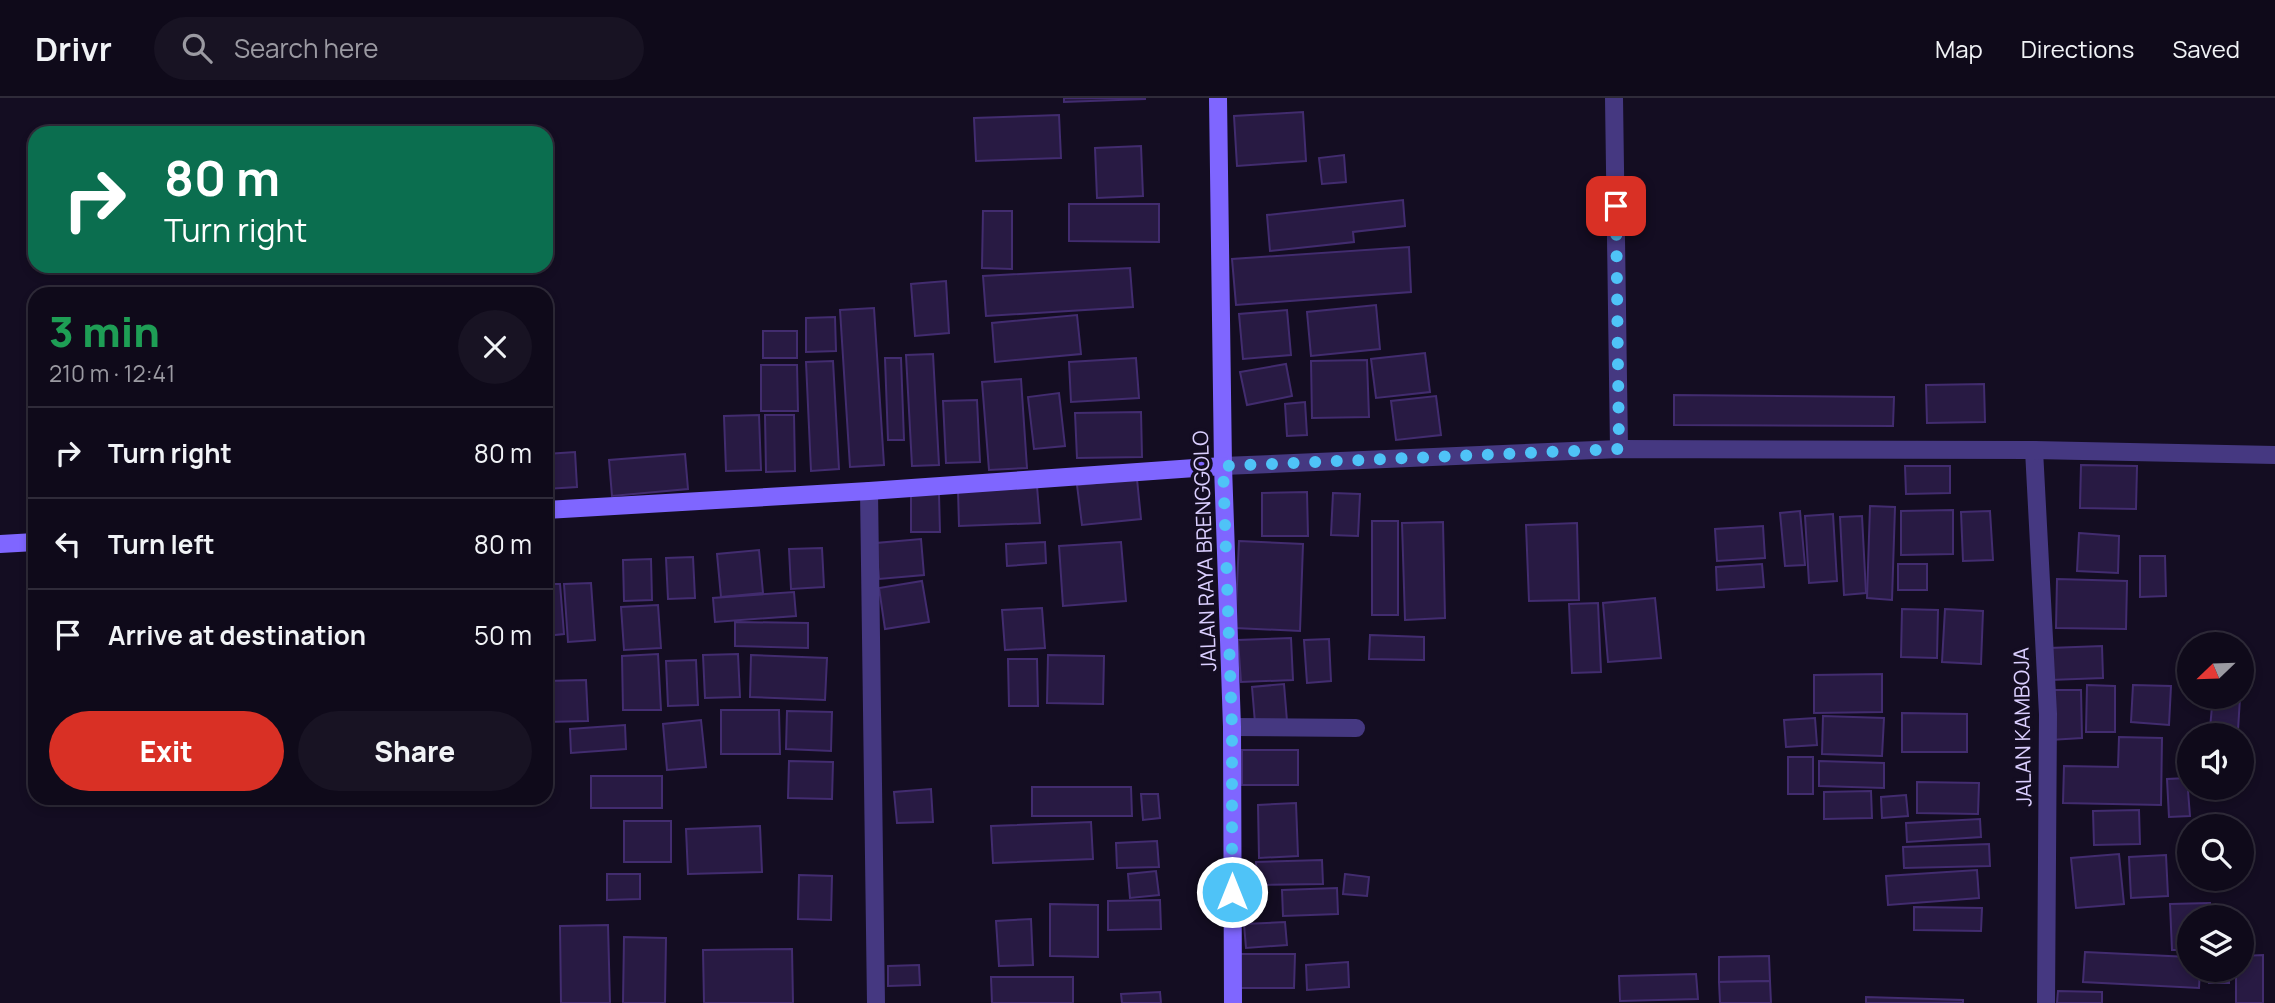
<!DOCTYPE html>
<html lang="en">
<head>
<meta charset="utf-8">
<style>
	:root { --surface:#0f0a1a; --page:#181323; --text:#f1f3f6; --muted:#9b9aa2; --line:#2f2b39; --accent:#d93025 }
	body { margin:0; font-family:Manrope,sans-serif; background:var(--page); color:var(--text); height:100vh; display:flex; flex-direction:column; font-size:26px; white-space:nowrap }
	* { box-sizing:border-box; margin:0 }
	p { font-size:23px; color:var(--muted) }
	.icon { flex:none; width:38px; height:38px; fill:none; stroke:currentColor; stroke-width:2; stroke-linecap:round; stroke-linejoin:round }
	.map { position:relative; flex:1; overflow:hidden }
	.side { position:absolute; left:28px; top:189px; width:525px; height:518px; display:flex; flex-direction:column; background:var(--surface); border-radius:21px; box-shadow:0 4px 10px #0003,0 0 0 2px var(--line) }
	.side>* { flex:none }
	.hud { position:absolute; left:28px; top:28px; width:525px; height:147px; border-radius:21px; box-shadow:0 4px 10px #0003,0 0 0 2px var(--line); background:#0b6e4f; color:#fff; overflow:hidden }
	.needle { width:46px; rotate:247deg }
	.controls { position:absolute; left:2177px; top:534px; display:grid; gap:14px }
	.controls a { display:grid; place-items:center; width:77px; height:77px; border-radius:50%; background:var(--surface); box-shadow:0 4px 10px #0003,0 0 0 2px var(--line); font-size:35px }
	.pin { position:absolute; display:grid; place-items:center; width:60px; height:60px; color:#fff; margin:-30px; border-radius:14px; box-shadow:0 4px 10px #0006 }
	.me { position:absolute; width:77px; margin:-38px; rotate:0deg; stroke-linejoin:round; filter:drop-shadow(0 0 5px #0008) }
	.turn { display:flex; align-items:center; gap:24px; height:147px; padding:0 21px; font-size:32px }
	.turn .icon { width:91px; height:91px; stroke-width:2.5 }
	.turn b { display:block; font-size:49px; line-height:60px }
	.round { display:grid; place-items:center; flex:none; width:74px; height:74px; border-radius:37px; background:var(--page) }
	.overview { display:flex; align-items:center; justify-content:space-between; height:119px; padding:0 21px }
	h1 { font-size:42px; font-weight:800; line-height:52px; color:#1e9e55 }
	.button { display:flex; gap:14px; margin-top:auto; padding:14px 21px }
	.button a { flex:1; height:80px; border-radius:42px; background:var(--accent); color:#fff; font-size:28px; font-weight:800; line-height:80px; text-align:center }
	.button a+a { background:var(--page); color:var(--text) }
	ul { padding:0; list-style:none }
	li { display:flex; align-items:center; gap:21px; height:91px; padding:0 21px; border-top:2px solid var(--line) }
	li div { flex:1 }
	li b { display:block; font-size:26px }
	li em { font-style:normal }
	header { display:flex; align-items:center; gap:42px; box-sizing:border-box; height:98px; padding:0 35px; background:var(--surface); border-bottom:2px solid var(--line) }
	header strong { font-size:33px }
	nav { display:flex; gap:38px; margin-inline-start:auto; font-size:24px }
	.search { width:490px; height:63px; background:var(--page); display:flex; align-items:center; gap:18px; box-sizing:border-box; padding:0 24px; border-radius:38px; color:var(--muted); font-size:26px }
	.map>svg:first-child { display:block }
	.building { fill:#281a43; stroke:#422c6f; stroke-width:2 }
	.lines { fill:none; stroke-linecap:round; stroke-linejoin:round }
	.street { stroke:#453881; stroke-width:18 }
	.secondary { stroke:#7f66ff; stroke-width:18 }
	.route { stroke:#4fc3f7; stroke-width:12; stroke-dasharray:0 21.6 }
	.labels { text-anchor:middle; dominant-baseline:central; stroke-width:7; stroke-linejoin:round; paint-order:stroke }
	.street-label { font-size:21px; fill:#dbcfff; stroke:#140d22 }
</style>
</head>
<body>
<header>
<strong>Drivr</strong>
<div class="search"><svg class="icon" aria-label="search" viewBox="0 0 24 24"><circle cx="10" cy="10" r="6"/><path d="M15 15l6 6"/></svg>Search here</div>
<nav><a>Map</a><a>Directions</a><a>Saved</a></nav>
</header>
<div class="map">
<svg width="2275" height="905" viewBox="0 0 2275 905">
	<rect width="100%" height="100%" fill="#140d22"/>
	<!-- building -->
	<g class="building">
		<polygon points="1064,0 1145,0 1145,1 1064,4"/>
		<polygon points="1303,14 1306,63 1237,68 1234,18"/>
		<polygon points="1059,17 1061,60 976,63 974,20"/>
		<polygon points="1141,48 1143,98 1097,100 1095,50"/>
		<polygon points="1344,57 1346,84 1322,86 1319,60"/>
		<polygon points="1403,102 1405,128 1353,134 1354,144 1270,153 1267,117"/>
		<polygon points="1069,106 1159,106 1159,144 1069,143"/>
		<polygon points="983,113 1012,113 1012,171 982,170"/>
		<polygon points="1409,149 1411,194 1236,207 1232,161"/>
		<polygon points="1130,170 1133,209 986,218 983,178"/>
		<polygon points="946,183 949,235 915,238 911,186"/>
		<polygon points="1376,207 1380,251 1311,258 1307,214"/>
		<polygon points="874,210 884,367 850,369 840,212"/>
		<polygon points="1287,212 1291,257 1243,261 1239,216"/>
		<polygon points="1077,217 1081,256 995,264 992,225"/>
		<polygon points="835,219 836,253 806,254 806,220"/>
		<rect x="763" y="233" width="34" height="27"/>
		<polygon points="1425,255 1430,294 1376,300 1371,261"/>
		<polygon points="933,256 939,367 912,368 906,257"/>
		<polygon points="885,260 901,260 904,342 888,342"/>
		<polygon points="1136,260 1139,300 1071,304 1069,264"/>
		<polygon points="1367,262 1369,319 1312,320 1311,263"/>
		<polygon points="833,263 839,371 811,373 806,264"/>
		<polygon points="1286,266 1292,298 1247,307 1240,274"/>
		<polygon points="761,267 797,267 798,313 761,313"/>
		<polygon points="1021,281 1027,370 989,372 982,284"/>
		<polygon points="1984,286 1985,324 1927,325 1926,287"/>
		<polygon points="1059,295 1065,348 1034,351 1028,299"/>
		<polygon points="1674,297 1894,299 1893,328 1674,327"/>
		<polygon points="1436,298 1441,337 1396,342 1391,303"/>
		<polygon points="977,302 980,364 946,365 943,303"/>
		<polygon points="1305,304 1307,337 1287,338 1285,306"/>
		<polygon points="1141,314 1142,359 1077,360 1075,315"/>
		<polygon points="759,317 761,372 726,373 724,318"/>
		<polygon points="765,317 794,317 795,373 766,374"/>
		<polygon points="575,354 577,389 546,391 546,356"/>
		<polygon points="685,356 688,391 612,398 609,362"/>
		<polygon points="2081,367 2137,368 2136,411 2080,410"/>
		<polygon points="1905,368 1950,368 1950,395 1906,396"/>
		<polygon points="1137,381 1141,421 1082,427 1077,387"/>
		<polygon points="1037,388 1040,425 959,428 958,392"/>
		<polygon points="1307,394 1308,438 1262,438 1262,395"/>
		<polygon points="1333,395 1360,396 1358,438 1331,437"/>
		<polygon points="911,396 939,396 940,434 911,434"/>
		<polygon points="1870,408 1895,409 1892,502 1867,500"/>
		<polygon points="1953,412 1953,456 1901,457 1901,413"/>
		<polygon points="1800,413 1805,467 1785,468 1780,415"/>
		<polygon points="1990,413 1993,462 1963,463 1961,414"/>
		<polygon points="1833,416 1837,483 1809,485 1805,418"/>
		<polygon points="1862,418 1866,495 1844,497 1840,419"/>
		<rect x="1372" y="423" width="26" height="94"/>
		<polygon points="1443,424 1445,520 1405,522 1402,425"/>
		<polygon points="1577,425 1579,502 1529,503 1526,427"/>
		<polygon points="1763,428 1765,460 1717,463 1715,431"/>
		<polygon points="2079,435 2119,438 2118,475 2077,473"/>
		<polygon points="921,441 924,477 879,481 876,445"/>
		<polygon points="1239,443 1303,446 1300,533 1235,530"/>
		<polygon points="1045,444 1046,465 1007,468 1006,446"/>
		<polygon points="1121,444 1126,503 1063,508 1059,448"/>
		<polygon points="822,450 824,489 791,491 789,451"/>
		<polygon points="759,452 763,495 721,499 717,456"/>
		<polygon points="2140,458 2165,458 2166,498 2140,499"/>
		<polygon points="693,459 695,500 668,501 666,460"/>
		<polygon points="651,461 652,502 624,503 623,462"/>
		<polygon points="1762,466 1764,489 1717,492 1716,469"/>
		<rect x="1898" y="466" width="29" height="26"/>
		<polygon points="2057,481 2127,483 2126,531 2056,530"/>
		<polygon points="922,483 929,524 885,531 879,490"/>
		<polygon points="591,485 595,542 568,544 564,486"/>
		<polygon points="546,486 560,486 564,536 546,538"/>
		<polygon points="794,494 796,518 715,524 713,500"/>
		<polygon points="1655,500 1661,560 1608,564 1603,505"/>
		<polygon points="1598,505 1601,574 1572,575 1569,506"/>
		<polygon points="658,507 661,550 624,552 621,509"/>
		<polygon points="1042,510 1045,550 1005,552 1002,512"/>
		<polygon points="1902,511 1938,512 1937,560 1901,559"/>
		<polygon points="1945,511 1983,513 1981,566 1942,564"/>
		<polygon points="735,524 808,525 808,550 735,548"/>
		<polygon points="1370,537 1424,539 1424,562 1369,561"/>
		<polygon points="1291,540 1293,582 1241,584 1238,542"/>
		<polygon points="1329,541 1331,583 1307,585 1304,542"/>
		<polygon points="2102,548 2103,580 2050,582 2049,550"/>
		<polygon points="658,556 661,612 623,612 622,558"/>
		<polygon points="738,556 740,599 705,600 703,557"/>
		<polygon points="751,557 827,560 825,602 750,599"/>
		<polygon points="1048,557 1104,558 1103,606 1047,605"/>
		<polygon points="1008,561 1037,561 1038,608 1009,608"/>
		<polygon points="696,562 698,607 668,608 666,563"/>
		<polygon points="1882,576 1882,614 1814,615 1814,577"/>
		<polygon points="586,582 588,623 546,624 546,583"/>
		<polygon points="1284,586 1287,623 1255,625 1252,589"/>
		<polygon points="2087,587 2115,588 2115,634 2086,634"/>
		<polygon points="2133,587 2171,588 2169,627 2131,624"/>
		<polygon points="2049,592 2081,592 2082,640 2050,642"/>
		<polygon points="2213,598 2240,600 2238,632 2210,630"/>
		<polygon points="721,612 779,612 780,656 721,656"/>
		<polygon points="787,613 832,614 831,653 786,651"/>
		<polygon points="1902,615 1967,616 1967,654 1902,654"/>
		<polygon points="1823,618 1884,620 1882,658 1822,656"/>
		<polygon points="1815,620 1817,647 1786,649 1784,622"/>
		<polygon points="701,622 706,669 667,672 663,626"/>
		<polygon points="625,627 626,651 571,655 570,631"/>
		<polygon points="2119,639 2162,640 2161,707 2063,705 2064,668 2118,669"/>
		<rect x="1242" y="652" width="56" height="35"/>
		<rect x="1788" y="659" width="25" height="37"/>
		<polygon points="789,663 833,664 832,701 788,700"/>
		<polygon points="1819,663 1884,665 1884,690 1819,688"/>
		<rect x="591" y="678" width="71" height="32"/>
		<polygon points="2187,680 2190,718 2169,719 2167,681"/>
		<polygon points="1917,684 1979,685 1978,716 1917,715"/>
		<polygon points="1032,689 1131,689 1132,718 1032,718"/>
		<polygon points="931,691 933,724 897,725 894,694"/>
		<polygon points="1871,693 1872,720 1824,721 1824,694"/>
		<polygon points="1141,696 1158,696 1160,720 1143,722"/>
		<polygon points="1906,697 1908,718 1882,720 1881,699"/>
		<polygon points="1296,705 1298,758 1259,760 1258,707"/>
		<polygon points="2139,712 2140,746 2094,747 2093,713"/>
		<polygon points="1980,721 1981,739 1907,744 1906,725"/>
		<rect x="624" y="723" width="47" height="41"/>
		<polygon points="1091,724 1093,761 993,765 991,728"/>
		<polygon points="760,728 762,774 688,776 686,731"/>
		<polygon points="1157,743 1159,769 1117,770 1116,745"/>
		<polygon points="1989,746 1990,768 1904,770 1903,749"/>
		<polygon points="2119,756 2124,806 2076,810 2071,760"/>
		<polygon points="2166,757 2168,798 2131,800 2129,759"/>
		<polygon points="1322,762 1323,786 1257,787 1256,764"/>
		<polygon points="1977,772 1979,800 1888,807 1886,778"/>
		<polygon points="1156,773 1159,797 1130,800 1128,776"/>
		<polygon points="607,776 640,776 640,801 607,802"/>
		<polygon points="1345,776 1369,779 1367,798 1343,796"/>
		<polygon points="799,777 832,778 831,822 798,821"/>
		<polygon points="1337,790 1338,816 1283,818 1282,792"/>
		<polygon points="1160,802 1161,831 1108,832 1108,803"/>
		<polygon points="2210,805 2211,819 2189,819 2189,852 2172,852 2170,806"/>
		<polygon points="1050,806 1098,807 1098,859 1050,858"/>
		<polygon points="1914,809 1982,810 1981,833 1914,832"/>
		<polygon points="1031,821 1033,867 999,868 996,823"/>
		<polygon points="1285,824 1287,847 1246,850 1244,826"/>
		<polygon points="608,827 610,905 561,905 560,828"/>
		<polygon points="624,839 666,840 665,905 623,905"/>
		<polygon points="792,851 793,905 704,905 703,852"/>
		<polygon points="2085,854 2189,859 2189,872 2200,872 2199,890 2083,884"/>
		<polygon points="1237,856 1295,856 1294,890 1237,890"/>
		<polygon points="2263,857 2263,905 2236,905 2236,872 2242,872 2242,858"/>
		<polygon points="1769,858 1770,883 1719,884 1719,859"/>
		<polygon points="1348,864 1349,889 1307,892 1306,867"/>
		<polygon points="919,867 920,887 888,888 888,868"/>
		<rect x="2209" y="872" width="20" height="13"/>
		<polygon points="1696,876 1698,901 1620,903 1619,878"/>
		<polygon points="991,879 1073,879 1073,905 992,905"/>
		<polygon points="1770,883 1771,905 1720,905 1719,884"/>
		<polygon points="2058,893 2102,894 2102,905 2057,905"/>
		<polygon points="1160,894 1161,905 1122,905 1121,896"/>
		<polygon points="1866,899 1963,902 1963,905 1866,905"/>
	</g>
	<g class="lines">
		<!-- street -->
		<g class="street">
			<polyline points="1614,0 1619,351"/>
			<polyline points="2034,352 2048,616 2046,905"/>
			<polyline points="1223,368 1619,351 2034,352 2275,357"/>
			<polyline points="869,393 876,905"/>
			<polyline points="1232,629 1356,630"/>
		</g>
		<!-- secondary -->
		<g class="secondary">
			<polyline points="1218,0 1223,368 1232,629 1233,905"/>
			<polyline points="546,412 869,393 1223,368"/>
			<polyline points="0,446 35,444"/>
		</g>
	</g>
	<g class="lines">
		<!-- route -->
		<polyline class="route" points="1232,794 1232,629 1223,368 1619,351 1616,108"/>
	</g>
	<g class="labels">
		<!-- street labels -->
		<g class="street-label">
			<text transform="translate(1204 453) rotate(-92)">JALAN RAYA BRENGGOLO</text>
			<text transform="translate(2022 629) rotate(-91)">JALAN KAMBOJA</text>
		</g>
	</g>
</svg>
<div class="controls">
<a><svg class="needle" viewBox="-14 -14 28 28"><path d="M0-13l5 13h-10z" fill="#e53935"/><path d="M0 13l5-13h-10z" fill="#9b9aa2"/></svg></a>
<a><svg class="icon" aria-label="sound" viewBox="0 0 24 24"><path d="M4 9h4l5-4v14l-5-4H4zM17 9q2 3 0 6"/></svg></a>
<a><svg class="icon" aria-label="search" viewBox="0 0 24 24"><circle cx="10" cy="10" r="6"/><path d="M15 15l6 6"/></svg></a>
<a><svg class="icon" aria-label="layers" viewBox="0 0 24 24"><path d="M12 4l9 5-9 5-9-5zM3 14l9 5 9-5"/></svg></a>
</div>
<div class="pin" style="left:1616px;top:108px;background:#d93025"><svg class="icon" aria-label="arrive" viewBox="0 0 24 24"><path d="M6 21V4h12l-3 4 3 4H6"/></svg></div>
<svg class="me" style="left:1232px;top:794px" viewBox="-20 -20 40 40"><circle r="17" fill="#4fc3f7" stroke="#fff" stroke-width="3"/><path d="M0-11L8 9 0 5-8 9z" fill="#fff"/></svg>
<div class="hud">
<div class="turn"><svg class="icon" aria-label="right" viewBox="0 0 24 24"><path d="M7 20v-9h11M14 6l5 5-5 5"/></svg><div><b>80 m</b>Turn right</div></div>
</div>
<section class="side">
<div class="overview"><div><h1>3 min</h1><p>210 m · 12:41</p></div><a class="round"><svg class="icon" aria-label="close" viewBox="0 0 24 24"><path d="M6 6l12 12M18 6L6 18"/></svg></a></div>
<ul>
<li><svg class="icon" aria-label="right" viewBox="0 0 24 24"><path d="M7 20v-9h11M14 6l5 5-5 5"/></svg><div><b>Turn right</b></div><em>80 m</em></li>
<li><svg class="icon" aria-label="left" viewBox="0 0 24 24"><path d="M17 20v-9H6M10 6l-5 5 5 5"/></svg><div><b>Turn left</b></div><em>80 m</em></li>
<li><svg class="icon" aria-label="arrive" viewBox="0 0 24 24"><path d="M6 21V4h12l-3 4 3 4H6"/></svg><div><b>Arrive at destination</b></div><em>50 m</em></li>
</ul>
<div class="button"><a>Exit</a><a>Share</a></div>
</section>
</div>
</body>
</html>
